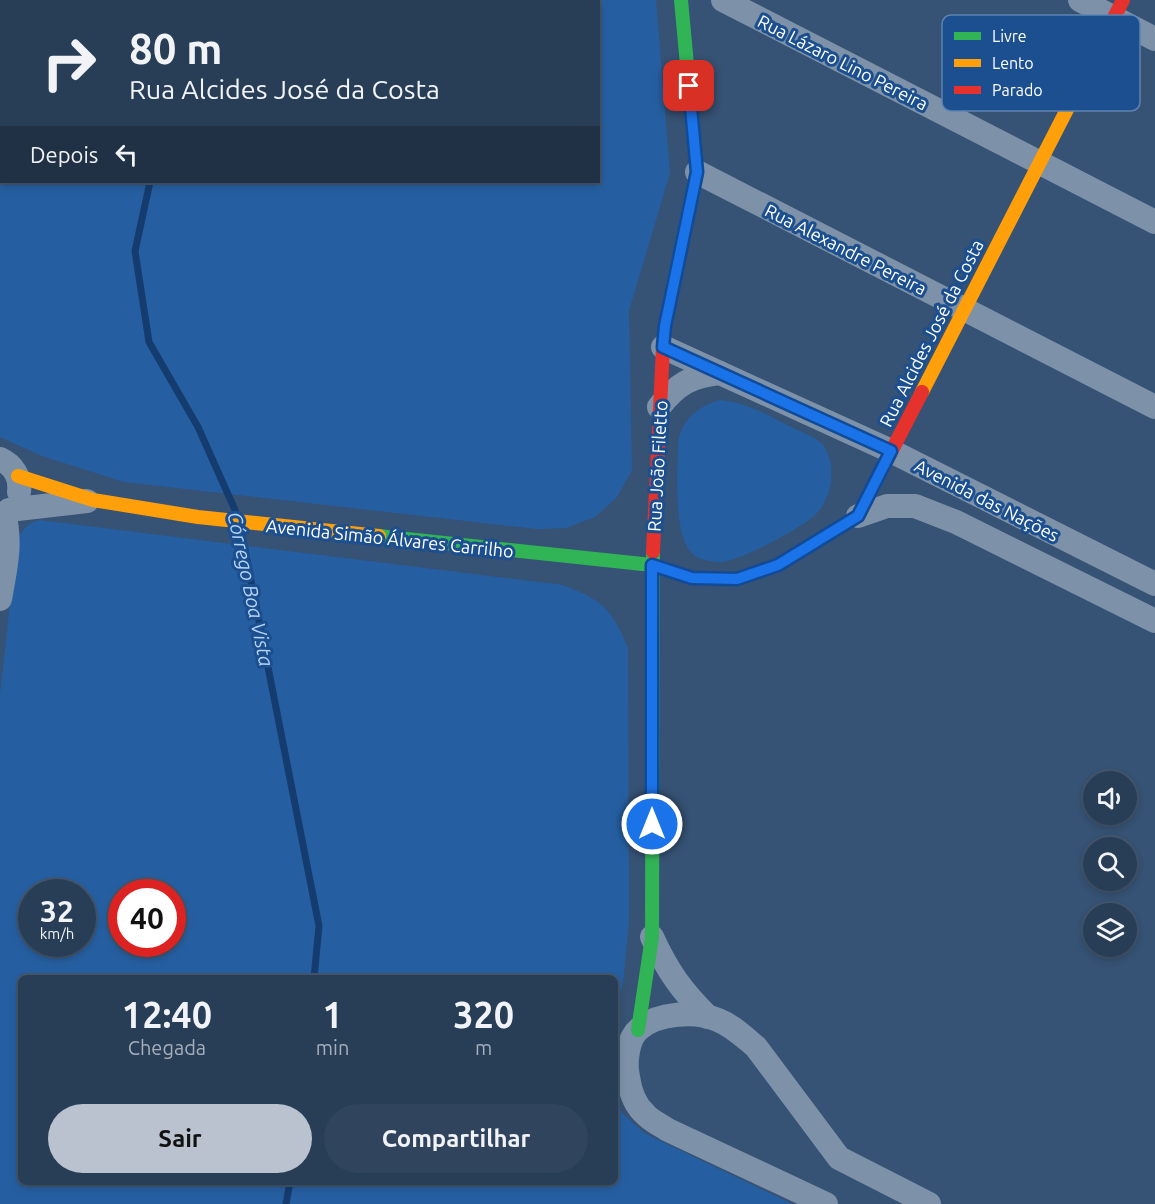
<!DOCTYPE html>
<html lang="pt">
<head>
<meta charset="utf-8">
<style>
	:root { --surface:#283e57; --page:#30455d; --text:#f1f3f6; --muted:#a5aeba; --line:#44576d; --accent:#b9c2ce }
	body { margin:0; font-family:Ubuntu,sans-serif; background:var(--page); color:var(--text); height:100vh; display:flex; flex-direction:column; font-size:22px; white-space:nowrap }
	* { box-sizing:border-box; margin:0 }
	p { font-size:20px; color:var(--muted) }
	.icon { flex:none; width:33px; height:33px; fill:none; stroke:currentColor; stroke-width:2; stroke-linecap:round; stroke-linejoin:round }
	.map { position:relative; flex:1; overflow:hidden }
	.side { position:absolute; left:18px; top:975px; width:600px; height:210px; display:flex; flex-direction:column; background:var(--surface); border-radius:9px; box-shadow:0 3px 9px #0003,0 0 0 2px var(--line) }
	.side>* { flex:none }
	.guide { position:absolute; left:0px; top:0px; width:600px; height:183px; box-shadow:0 3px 9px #0003,0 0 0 2px var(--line); background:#283e57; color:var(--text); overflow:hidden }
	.buttons { position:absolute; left:1083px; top:771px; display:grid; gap:12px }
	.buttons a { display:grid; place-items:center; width:54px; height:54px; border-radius:50%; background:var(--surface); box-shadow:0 3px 9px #0003,0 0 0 2px var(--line); font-size:30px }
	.speed { position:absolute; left:18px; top:879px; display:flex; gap:12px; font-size:30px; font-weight:700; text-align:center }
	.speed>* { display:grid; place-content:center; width:78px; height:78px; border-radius:50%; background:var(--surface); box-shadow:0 3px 9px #0003,0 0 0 2px var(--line); line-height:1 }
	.speed small { font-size:15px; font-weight:400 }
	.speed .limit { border:9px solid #d22; background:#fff; color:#111 }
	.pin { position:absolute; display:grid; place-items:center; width:51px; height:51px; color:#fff; margin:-26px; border-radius:12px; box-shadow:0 3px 9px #0006 }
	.me { position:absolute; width:66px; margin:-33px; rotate:0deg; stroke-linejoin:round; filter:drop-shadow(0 0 4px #0008) }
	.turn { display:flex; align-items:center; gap:21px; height:126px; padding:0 30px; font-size:27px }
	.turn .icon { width:78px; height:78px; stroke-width:2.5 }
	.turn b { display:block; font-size:42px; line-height:51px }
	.then { display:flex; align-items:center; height:57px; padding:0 30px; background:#0003; gap:12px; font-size:22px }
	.eta { display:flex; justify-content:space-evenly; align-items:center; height:102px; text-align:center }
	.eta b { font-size:36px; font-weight:700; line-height:42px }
	.action { display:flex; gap:12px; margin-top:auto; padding:12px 30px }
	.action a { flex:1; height:69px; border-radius:36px; background:var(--accent); color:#111; font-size:24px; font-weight:700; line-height:69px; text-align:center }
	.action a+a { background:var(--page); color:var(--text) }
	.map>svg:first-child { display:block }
	.green { fill:#265fa1; fill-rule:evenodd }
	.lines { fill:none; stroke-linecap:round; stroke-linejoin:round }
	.stream { stroke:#153c6e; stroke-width:7 }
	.street { stroke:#7d92a8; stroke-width:24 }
	.fast { stroke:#30b455; stroke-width:14 }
	.slow { stroke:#ff9f0a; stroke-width:14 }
	.jam { stroke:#e5322d; stroke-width:14 }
	.route-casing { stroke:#114b97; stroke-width:15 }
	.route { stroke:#1a73e8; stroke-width:10 }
	.labels { text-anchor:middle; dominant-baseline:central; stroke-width:6; stroke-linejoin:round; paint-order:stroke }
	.street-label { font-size:18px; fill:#fff; stroke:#1b4f8f }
	.water-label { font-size:20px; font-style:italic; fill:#b5d3f5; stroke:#1b4f8f }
	.key { fill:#1b4f8f; stroke:#5f84b1; stroke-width:1.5 }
	.key-label { font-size:16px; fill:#fff }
</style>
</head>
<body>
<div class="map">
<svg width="1155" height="1204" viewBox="0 0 1155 1204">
	<rect width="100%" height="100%" fill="#365274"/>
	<!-- green -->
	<g class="green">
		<path d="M0,0H656L670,173L629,311L632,470L617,497L595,517L566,528L536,529L124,482L42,456L0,437ZM2,2H598V182H2Z"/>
		<path d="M719,400C747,402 767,415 791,427C801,432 816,437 823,445C837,464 833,496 817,513C805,527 738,562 720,562C712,562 700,560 694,555C672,537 678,472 678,444C681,420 697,407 719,400Z"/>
		<path d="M39,520L563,585C604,601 611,608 628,648L629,921L623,982L615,1015V978H21V1182H615V1100L622,1113L644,1133L792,1204H0V694L17,541C22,529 27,524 39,520ZM32,892H82V944H32ZM122,892H172V944H122Z"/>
	</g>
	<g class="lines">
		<!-- stream -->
		<g class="stream">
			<polyline points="183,2 184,0"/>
			<polyline points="150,182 135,251 149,342 198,427 235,510"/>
			<polyline points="241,530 319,926 314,978"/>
			<polyline points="286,1204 290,1182"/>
		</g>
		<!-- street -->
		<g class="street">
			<polyline points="723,0 1155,222"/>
			<polyline points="1080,0 1155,39"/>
			<polyline points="697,172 1155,407"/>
			<polyline points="663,347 891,451 1155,584"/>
			<path d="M659,407C677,384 691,376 720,373"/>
			<path d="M0,459C13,465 21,477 19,492"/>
			<polyline points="9,510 87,501"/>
			<polyline points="858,516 887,506 915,506 956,522 1155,621"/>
			<path d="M0,599C5,570 12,543 4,514"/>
			<path d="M652,937C668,972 682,991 708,1017"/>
			<path d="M826,1204L668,1130C661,1125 651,1121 645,1114C635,1105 630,1091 628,1077C625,1063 627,1039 639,1029C657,1013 696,1010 718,1020C733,1026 744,1037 756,1047L839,1158L929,1204"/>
		</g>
		<!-- fast -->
		<g class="fast">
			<polyline points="673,286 697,172 681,0"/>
			<polyline points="379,536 652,565 673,572"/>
			<polyline points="638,1030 652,937 653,552"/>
		</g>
		<!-- slow -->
		<g class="slow">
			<polyline points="922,392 1078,88"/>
			<polyline points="18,476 93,500 198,517 379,536"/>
		</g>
		<!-- jam -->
		<g class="jam">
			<polyline points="1078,88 1123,0"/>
			<polyline points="653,552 663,347 665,326 673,286"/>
			<polyline points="673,572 692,578 737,579 778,565 858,516 922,392"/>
		</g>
	</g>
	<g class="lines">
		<!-- route casing -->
		<g class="route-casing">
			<polyline id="route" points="652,824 652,565 692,578 737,579 778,565 858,516 891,451 663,347 665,326 697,172 689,86"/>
		</g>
		<!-- route -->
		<use href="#route" class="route"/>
	</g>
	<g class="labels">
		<!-- street labels -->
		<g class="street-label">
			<text transform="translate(843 62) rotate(27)">Rua Lázaro Lino Pereira</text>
			<text transform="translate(846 249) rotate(27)">Rua Alexandre Pereira</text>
			<text transform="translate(931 333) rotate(-63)">Rua Alcides José da Costa</text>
			<text transform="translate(657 466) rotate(-87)">Rua João Filetto</text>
			<text transform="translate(987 500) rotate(27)">Avenida das Nações</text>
			<text transform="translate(390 538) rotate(6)">Avenida Simão Álvares Carrilho</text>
		</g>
		<!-- water labels -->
		<g class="water-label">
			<text transform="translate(251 589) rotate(78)">Córrego Boa Vista</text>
		</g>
	</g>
	<!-- legend -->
	<rect x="942" y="15" width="198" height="96" rx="9" class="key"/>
	<rect x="954" y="32" width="27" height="8" fill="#30b455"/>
	<rect x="954" y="59" width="27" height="8" fill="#ff9f0a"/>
	<rect x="954" y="86" width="27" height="8" fill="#e5322d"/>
	<g class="key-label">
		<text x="992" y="42">Livre</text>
		<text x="992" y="69">Lento</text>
		<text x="992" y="96">Parado</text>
	</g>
</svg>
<div class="buttons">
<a><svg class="icon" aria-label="sound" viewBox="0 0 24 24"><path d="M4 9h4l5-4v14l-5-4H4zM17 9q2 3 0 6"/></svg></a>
<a><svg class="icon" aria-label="search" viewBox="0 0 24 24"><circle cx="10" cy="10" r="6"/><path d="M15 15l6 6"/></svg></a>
<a><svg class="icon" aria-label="layers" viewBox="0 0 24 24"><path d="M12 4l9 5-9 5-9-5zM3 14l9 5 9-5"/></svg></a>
</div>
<div class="speed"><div>32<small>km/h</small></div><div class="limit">40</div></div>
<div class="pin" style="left:689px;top:86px;background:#d93025"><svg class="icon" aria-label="arrive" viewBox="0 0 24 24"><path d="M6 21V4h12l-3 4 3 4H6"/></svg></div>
<svg class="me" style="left:652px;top:824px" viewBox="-20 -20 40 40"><circle r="17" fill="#1a73e8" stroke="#fff" stroke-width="3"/><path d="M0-11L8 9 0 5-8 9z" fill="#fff"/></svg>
<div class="guide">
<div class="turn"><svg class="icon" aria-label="right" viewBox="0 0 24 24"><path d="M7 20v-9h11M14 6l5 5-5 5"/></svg><div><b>80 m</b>Rua Alcides José da Costa</div></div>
<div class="then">Depois<svg class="icon" aria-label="left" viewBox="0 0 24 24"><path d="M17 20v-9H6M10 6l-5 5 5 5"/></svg></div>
</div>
<section class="side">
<div class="eta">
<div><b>12:40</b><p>Chegada</p></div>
<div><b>1</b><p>min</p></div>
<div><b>320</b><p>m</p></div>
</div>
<div class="action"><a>Sair</a><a>Compartilhar</a></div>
</section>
</div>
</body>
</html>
